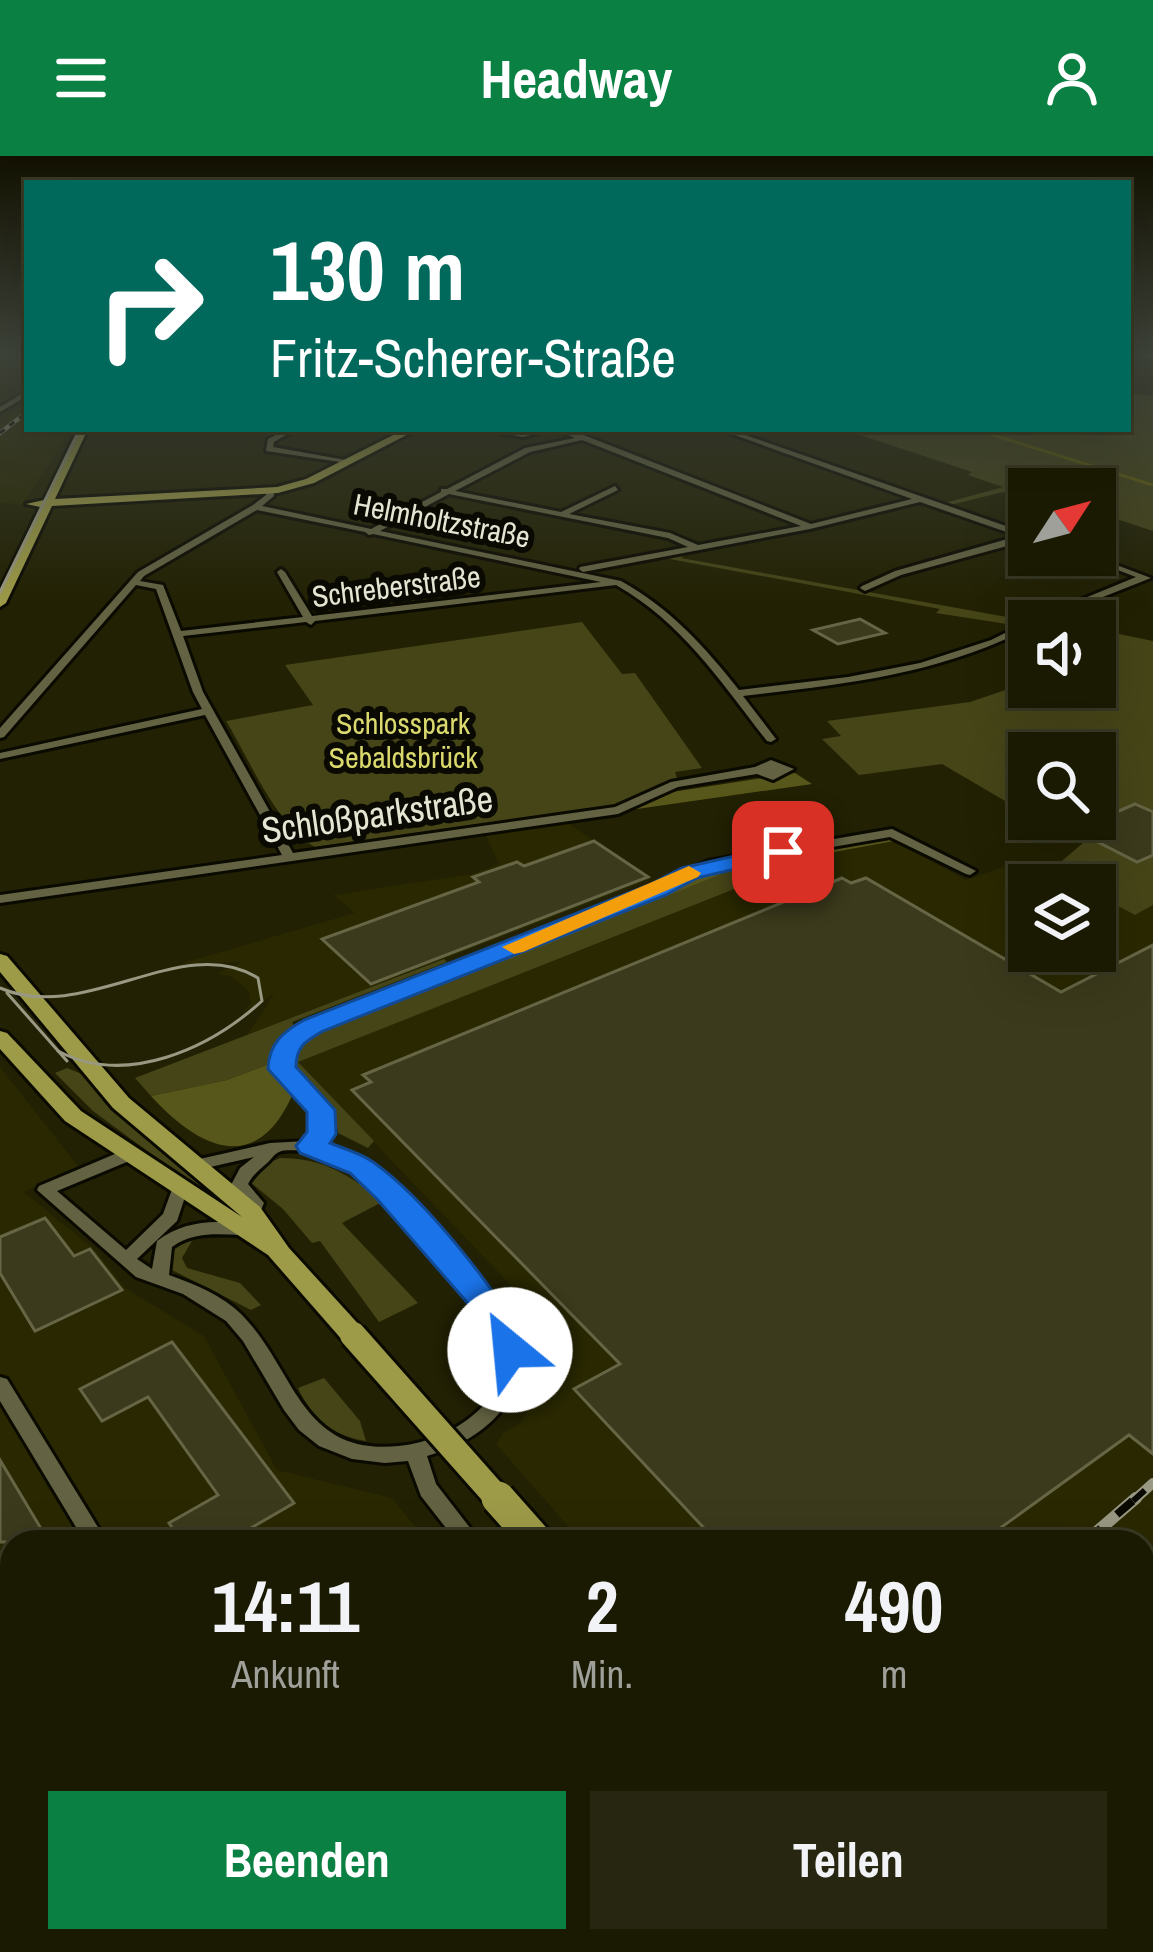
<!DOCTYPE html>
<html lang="de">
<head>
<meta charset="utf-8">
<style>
	:root { --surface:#1a1902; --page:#272611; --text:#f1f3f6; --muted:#9fa099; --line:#383824; --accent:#0b8043 }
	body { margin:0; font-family:"Archivo Narrow",sans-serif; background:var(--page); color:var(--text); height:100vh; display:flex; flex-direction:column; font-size:45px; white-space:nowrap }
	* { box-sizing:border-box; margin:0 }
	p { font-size:39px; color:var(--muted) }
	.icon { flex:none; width:66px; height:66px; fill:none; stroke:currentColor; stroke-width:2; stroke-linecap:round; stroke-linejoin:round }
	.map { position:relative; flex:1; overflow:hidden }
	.drawer { position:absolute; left:0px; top:1374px; width:1155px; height:423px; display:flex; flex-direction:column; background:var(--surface); border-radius:36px 36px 0 0; box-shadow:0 12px 48px #0002,0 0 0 3px var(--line) }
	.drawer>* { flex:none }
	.top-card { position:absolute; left:24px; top:24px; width:1107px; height:252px; border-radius:0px; box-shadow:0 12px 48px #0002,0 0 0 3px var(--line); background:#00695c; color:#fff; overflow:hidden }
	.needle { width:78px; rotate:54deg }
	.tools { position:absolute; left:1008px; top:312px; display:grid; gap:24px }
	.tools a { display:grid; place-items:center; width:108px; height:108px; border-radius:0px; background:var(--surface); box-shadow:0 12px 48px #0002,0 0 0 3px var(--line); font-size:60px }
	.pin { position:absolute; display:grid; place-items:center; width:102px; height:102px; color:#fff; margin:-51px; border-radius:24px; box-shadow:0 6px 18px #0006 }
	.me { position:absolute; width:132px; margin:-66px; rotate:332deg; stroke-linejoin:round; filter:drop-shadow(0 0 9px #0008) }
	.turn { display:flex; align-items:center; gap:42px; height:252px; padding:0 48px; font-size:54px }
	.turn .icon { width:156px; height:156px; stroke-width:2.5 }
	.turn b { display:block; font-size:84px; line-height:102px }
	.eta { display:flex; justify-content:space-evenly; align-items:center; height:204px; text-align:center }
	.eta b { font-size:72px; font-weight:700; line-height:84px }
	.button { display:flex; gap:24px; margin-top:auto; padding:24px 48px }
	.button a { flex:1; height:138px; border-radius:0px; background:var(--accent); color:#fff; font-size:48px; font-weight:700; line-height:138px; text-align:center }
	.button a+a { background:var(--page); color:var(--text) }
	header { display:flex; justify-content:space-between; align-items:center; height:156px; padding:0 48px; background:var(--accent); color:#fff; font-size:54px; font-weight:700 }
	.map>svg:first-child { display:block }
	.built { fill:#292801 }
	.green { fill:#464518 }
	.forest { fill:#58571b }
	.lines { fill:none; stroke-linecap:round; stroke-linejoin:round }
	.stream { stroke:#64620b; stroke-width:3 }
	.building { fill:#3b3a1c; stroke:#666646; stroke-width:3 }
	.minor-casing { stroke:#0b0a00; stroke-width:6 }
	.major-casing { stroke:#0b0a00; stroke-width:6 }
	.minor { fill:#636343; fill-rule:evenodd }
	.major { fill:#9d9b48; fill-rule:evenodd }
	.tram { stroke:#999882; stroke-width:3 }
	.rail-far2-casing { stroke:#999882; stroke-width:4.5 }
	.rail-far1-casing { stroke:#999882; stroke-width:10 }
	.rail-casing { stroke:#999882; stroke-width:12 }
	.rail-far2 { stroke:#0a0a02; stroke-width:3; stroke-dasharray:6; stroke-linecap:butt }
	.rail-far1 { stroke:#0a0a02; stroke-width:6; stroke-dasharray:16; stroke-linecap:butt }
	.rail { stroke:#0a0a02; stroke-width:8; stroke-dasharray:21; stroke-linecap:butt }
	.major-bridge-far1-casing { stroke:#0b0a00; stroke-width:32; stroke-linecap:butt }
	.major-bridge-casing { stroke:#0b0a00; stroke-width:39; stroke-linecap:butt }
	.major-bridge-far1 { stroke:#9d9b48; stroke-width:26 }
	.major-bridge { stroke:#9d9b48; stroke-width:33 }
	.route { fill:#1a73e8; stroke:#114b97; stroke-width:3 }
	.slow { fill:#f59e0b }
	.labels { text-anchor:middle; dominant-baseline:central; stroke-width:12; stroke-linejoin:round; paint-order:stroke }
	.far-street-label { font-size:30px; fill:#e5e5d4; stroke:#0a0a02 }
	.far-park-label { font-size:30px; fill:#dad96e; stroke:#0a0a02 }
	.street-label { font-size:36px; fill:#e5e5d4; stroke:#0a0a02 }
</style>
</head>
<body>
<header><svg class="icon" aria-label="menu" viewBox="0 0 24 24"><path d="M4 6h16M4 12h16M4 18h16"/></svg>Headway<svg class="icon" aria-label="person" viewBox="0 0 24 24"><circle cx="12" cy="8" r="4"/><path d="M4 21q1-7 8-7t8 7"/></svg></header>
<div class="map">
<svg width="1153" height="1796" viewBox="0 0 1153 1796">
	<rect width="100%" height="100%" fill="#222103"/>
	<!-- built -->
	<g class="built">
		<polygon points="27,247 27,273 72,273 22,348 0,347 0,266"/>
		<polygon points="568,667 651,723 247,879 274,838 242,857 251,847 249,835 230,820 216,818 243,806 179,808 355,757 333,739 472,718 499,708 485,678"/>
		<polygon points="894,685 966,724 1014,707 1050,715 1077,729 1029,729 1029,795 1095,795 1095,738 1135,759 1153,749 1153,1796 0,1796 0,911 79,1011 24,1036 94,1093 125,1132 204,1180 277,1314 392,1342 428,1386 12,1386 12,1785 1143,1785 1143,1386 582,1386 496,1288 503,1277 522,1266 546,1211 574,1195 297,906 828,696"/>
	</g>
	<!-- green -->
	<g class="green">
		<polygon points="1128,237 1153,240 1153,375 1095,356 1095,333 1020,332 950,349 945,347 1003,331 968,319 972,316 842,273 1128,273"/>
		<polygon points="689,396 681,402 1029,465 1020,470 936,457 940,453 659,401"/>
		<path d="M582,466L622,518L635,517L702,612L675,616L677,622L635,645L616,649L315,691C275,668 250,604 226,565L313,549L285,509Z"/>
		<polygon points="1095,473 1153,485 1153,749 1135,759 1095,738 1095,729 1077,729 1050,715 1083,687 1037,663 1095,663 1095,597 1029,597 1029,659 942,608 859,619 822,583 841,580 827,565 970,546 1029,526 1029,531 1095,531 1095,494 1106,488 1095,485"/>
		<polygon points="828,696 298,906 374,985 368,992 338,977 335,960 291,910 293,893 313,876 495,802 508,804 688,729 726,716"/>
		<polygon points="444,803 447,806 292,866 296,874 284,883 274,906 227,924 151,940 135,922"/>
		<polygon points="67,912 87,920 121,958 224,1047 211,1042 93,955 55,917"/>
		<path d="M280,1002C323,1002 351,1019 382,1046L342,1067L418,1147L379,1166L320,1085L312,1087L283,1053L250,1026L268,1007Z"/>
		<polygon points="196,1078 182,1102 187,1112 240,1127 261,1149 251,1154 172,1114 169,1093"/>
		<path d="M324,1222L360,1265L366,1285C332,1280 312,1262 298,1232Z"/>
	</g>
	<!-- forest -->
	<g class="forest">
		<polygon points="795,617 812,628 630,654 672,636"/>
		<polygon points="889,682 894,685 726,716 508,804 495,802 708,715"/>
		<path d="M274,906L294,935C259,1019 202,996 151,940L227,924Z"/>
	</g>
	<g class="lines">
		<!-- stream -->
		<polyline class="stream" points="974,273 1153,329"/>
	</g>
	<!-- building -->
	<g class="building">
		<polygon points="860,463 885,477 838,488 813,474"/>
		<polygon points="1135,648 1153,656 1153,699 1137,706 1053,663 1095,663 1095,658 1104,654 1112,658"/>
		<polygon points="594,685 648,721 371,828 322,783 479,726 473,721 517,706 524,710"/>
		<polygon points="842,722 851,727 866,722 1061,836 1153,789 1153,1298 1129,1279 981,1386 717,1386 574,1233 620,1208 352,934 371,926 363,919"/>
		<polygon points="45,1062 74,1100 90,1093 122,1134 35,1175 0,1117 0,1081"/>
		<polygon points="172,1186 294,1347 227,1386 182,1386 169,1367 218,1339 148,1241 102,1265 80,1233"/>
		<polygon points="0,1304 49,1386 0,1386"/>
	</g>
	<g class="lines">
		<!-- minor casing -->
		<g class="minor-casing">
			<g id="minor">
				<polygon points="27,235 27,240 0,256 0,251"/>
				<polygon points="79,273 143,273 140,275 82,276"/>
				<polygon points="288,273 296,273 274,286 273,291 351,305 347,307 266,295 268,283"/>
				<polygon points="480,273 523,277 553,273 523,281"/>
				<path d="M556,273H565L586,280L811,368L912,343L718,273H728L1029,378V384L901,419L865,435L860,432L862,430L895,415L1018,380L920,346L810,373L583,416L579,413L580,411L688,391L668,382L449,338L380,375L621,425C670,452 705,491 739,534L848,521L920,507L991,484L1029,465V472C937,519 844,528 743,540L776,583L771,586L767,585C722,528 683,467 616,429L315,465L311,469L306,466L183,480L203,536L293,697L615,651L671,626L755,611L771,604L794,613L773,624L757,618L678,631L618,658L0,747V739L282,699L205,559L0,603V597L202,553L193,536L156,433L136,429L4,581L0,582V572L138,416L253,349L266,339L267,333H273L274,340L262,350L371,373L441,336V333H447L525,292L575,282ZM582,284L801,370L698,389L670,377L569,358L618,334L615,330L561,356L455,335L530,296ZM257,354L365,376L369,379L373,378L601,426L312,460L285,416L281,413L277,416L303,461L181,475L163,429L140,425L144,420Z"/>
				<polygon points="1078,399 1090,399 1151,422 1042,465 1029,465 1136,421"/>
				<path d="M892,673L976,715L970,719L966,718L890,681L711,712L662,737L319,873L294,892L290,912L329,954L330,978L322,988C371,1000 405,1041 438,1077C479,1122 548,1189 504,1251C485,1277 457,1291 427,1300L436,1328L481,1386H457L421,1340L408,1305L385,1307L352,1303L319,1290L299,1274L284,1254L243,1185L226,1165L183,1138L136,1121L37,1034L39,1030L122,995H134L136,999L134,1003L57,1035L126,1094L163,1058L174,1028H186L188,1032L177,1065L137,1103L152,1113L157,1085C183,1065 216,1063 247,1069L250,1073L247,1077L241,1079C215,1078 193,1076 172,1091L169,1119C194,1128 222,1139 241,1158C296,1213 299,1300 399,1290C428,1287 459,1274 481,1252C498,1234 505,1208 497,1185C483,1143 445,1106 416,1074C386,1042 353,1001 307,995C299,995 286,993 279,996C274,998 271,1004 266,1008C258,1015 253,1019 248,1028L264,1047L258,1061H246L243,1057L247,1048L231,1029L240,1012L254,1001L197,1014L191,1013L189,1009L191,1005L270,987L307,985L314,977L313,955L274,913C276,889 289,878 309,867L652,731L708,705Z"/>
				<polygon points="0,1221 7,1223 107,1386 85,1386 0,1245"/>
				<polygon points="116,1785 151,1785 145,1796 110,1796"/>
				<polygon points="329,1785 357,1785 362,1796 334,1796"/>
			</g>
		</g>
		<!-- major casing -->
		<g class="major-casing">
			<g id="major">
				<polygon points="1141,198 1153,198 1153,203 1142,200"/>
				<polygon points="78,273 88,273 55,343 277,331 306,323 405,273 418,273 314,327 278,337 52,350 6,447 0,451 0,434 40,351 26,348 44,344"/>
				<polygon points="0,798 7,800 129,942 260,1051 289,1092 362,1172 366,1179 362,1186 353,1189 344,1186 268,1099 65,965 0,893 0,875 7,877 81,955 242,1061 113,952 0,816"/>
				<polygon points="872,1785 914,1785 919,1796 876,1796"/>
			</g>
		</g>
		<!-- minor -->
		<use href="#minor" class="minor"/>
		<!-- major -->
		<use href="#major" class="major"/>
		<!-- tram -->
		<g class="tram">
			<polyline points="0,436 80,273"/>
			<path d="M0,832C86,869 182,775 258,822L262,845C209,893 126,931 58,895"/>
			<polyline points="7,837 67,905"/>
		</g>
		<!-- rail-far2 casing -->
		<g class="rail-far2-casing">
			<polyline id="rail-far2" points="0,277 27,256"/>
		</g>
		<!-- rail-far1 casing -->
		<g class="rail-far1-casing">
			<polyline id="rail-far1" points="1133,1345 1153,1327"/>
		</g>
		<!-- rail casing -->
		<g class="rail-casing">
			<g id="rail">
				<polyline points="1085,1386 1136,1342"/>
				<polyline points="806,1796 808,1785"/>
			</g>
		</g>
		<!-- rail-far2 -->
		<use href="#rail-far2" class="rail-far2"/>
		<!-- rail-far1 -->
		<use href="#rail-far1" class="rail-far1"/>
		<!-- rail -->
		<use href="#rail" class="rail"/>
		<!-- major-bridge-far1 casing -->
		<g class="major-bridge-far1-casing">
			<polyline id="major-bridge-far1" points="353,1179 500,1345"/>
		</g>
		<!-- major-bridge casing -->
		<g class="major-bridge-casing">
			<polyline id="major-bridge" points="498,1342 537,1386"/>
		</g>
		<!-- major-bridge-far1 -->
		<use href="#major-bridge-far1" class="major-bridge-far1"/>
		<!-- major-bridge -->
		<use href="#major-bridge" class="major-bridge"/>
	</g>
	<!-- sky -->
	<linearGradient id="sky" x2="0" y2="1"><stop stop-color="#131202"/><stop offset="0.44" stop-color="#3e4339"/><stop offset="1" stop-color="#3e4339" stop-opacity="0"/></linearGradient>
	<rect width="1153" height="449" fill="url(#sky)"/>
	<!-- route -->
	<path class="route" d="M783,689L795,696L791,700L697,722L666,739L323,875C306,885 296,890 296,911L335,954L336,978L330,987C344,993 361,997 373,1006C423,1041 503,1139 527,1194L522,1203L510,1207L498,1203L481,1166L465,1144L377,1043L350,1017L300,997L296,990L307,976V956L268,913C269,887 283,876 304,864L649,729L682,712Z"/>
	<!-- slow -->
	<polygon class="slow" points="689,710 701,717 698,721 523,796 514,798 502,791"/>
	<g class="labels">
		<!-- far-street labels -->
		<g class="far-street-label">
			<text transform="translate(442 364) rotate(11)">Helmholtzstraße</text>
			<text transform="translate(396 430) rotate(-7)">Schreberstraße</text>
		</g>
		<!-- far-park labels -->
		<g class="far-park-label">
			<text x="403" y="567">Schlosspark<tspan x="403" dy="34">Sebaldsbrück</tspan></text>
		</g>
		<!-- street labels -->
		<g class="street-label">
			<text transform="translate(377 658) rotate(-8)">Schloßparkstraße</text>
		</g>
	</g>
</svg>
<div class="tools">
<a><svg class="needle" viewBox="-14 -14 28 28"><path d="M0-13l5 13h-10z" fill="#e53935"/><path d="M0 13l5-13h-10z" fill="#9fa099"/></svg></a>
<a><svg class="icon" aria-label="sound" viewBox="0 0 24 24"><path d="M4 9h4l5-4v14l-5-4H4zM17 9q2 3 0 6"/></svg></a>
<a><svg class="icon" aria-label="search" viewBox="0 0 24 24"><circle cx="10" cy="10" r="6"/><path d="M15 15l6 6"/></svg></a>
<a><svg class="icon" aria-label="layers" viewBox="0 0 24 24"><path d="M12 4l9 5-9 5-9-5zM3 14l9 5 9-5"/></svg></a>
</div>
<div class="pin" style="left:783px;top:696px;background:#d93025"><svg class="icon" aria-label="arrive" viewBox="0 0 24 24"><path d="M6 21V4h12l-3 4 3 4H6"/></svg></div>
<svg class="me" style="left:510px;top:1194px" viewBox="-20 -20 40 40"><circle r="19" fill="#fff"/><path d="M0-13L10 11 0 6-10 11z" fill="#1a73e8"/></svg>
<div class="top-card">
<div class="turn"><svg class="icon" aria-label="right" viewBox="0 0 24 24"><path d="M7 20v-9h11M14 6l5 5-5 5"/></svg><div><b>130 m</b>Fritz-Scherer-Straße</div></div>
</div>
<section class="drawer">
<div class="eta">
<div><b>14:11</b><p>Ankunft</p></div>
<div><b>2</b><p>Min.</p></div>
<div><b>490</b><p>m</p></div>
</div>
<div class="button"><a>Beenden</a><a>Teilen</a></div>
</section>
</div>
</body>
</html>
